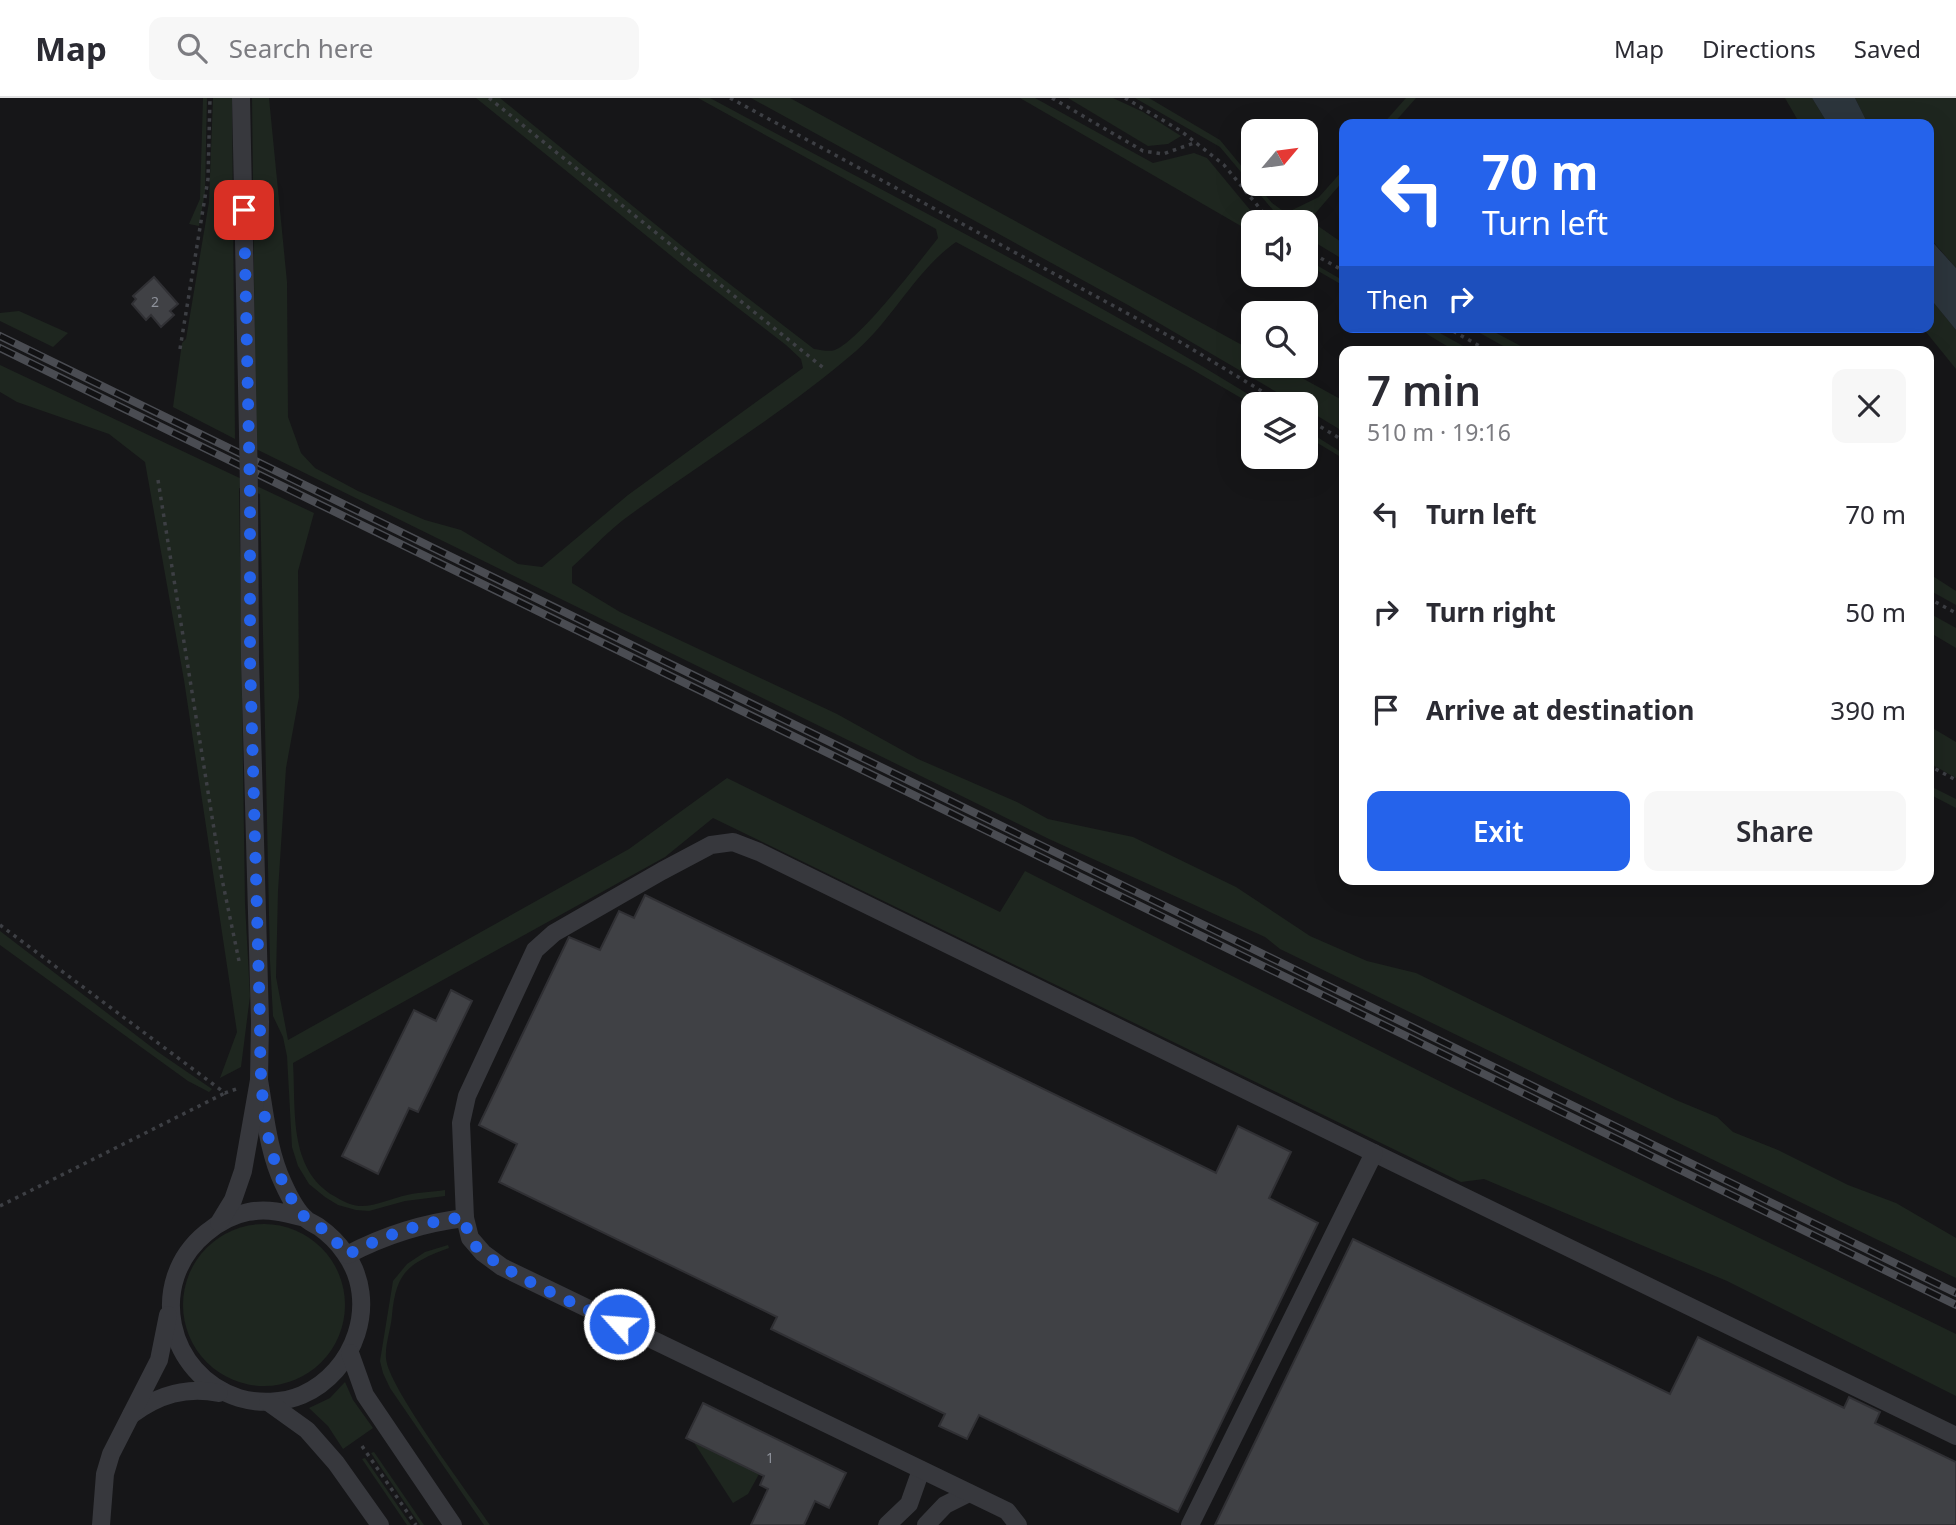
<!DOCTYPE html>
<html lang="en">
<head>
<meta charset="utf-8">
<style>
	:root { --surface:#fff; --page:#f7f7f7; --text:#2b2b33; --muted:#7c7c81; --line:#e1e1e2; --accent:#2563eb }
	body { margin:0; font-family:"Noto Sans",sans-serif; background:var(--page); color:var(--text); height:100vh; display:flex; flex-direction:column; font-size:26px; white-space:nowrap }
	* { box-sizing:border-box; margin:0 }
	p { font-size:23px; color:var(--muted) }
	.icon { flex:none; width:38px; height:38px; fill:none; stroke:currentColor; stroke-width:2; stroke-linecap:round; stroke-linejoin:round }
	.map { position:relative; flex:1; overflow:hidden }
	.details { position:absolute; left:1339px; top:248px; width:595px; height:539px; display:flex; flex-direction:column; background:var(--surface); border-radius:14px; box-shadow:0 7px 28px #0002 }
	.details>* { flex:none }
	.banner { position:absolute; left:1339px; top:21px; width:595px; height:214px; border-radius:14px; box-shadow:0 7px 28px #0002; background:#2563eb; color:#fff; overflow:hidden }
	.needle { width:46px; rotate:61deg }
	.fabs { position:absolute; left:1241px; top:21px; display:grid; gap:14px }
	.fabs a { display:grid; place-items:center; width:77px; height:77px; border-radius:14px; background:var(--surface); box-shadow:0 7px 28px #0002; font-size:35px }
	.pin { position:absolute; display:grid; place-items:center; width:60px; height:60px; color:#fff; margin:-30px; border-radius:14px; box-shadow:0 4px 10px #0006 }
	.me { position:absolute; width:77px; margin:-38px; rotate:296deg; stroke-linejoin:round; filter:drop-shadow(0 0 5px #0008) }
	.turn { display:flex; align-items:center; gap:24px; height:147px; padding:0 28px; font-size:32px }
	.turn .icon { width:91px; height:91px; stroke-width:2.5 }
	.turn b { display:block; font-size:49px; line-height:60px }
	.then { display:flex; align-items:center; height:66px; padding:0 28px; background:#0003; gap:14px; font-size:26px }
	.round { display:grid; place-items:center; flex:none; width:74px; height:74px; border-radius:14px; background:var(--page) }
	.head { display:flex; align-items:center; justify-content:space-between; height:119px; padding:0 28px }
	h1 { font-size:42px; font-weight:600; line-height:52px }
	.primary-button { display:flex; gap:14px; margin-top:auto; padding:14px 28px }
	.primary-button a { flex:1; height:80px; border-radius:14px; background:var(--accent); color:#fff; font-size:28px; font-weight:600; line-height:80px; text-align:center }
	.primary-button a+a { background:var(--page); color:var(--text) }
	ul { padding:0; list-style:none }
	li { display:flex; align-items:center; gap:21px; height:98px; padding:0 28px }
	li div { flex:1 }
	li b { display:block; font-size:26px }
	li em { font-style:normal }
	header { display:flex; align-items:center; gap:42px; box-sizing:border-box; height:98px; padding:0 35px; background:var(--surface); border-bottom:2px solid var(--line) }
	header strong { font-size:33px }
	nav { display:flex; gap:38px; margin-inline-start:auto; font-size:24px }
	.search { width:490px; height:63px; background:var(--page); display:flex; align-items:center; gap:18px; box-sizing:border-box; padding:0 24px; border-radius:14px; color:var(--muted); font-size:26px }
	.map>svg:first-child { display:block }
	.green { fill:#1e261f }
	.water { fill:#2c353c }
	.building { fill:#404145; stroke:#303034; stroke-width:2 }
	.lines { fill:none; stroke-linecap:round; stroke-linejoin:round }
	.path { stroke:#3d3f44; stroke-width:3.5; stroke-dasharray:3.5 5; stroke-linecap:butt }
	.minor { stroke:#37383d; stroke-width:18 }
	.rail-casing { stroke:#4a4c52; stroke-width:8 }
	.rail { stroke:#111113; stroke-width:5; stroke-dasharray:16; stroke-linecap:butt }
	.minor-bridge { stroke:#37383d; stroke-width:18 }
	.route { stroke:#2563eb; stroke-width:12; stroke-dasharray:0 21.6 }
	.labels { text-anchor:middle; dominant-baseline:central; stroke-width:7; stroke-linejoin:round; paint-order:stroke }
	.number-label { font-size:14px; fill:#8e929b }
</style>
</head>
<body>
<header>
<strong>Map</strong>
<div class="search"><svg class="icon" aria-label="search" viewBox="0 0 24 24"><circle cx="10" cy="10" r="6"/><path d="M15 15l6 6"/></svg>Search here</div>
<nav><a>Map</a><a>Directions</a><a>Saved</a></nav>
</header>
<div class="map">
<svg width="1956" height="1427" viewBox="0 0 1956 1427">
	<rect width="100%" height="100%" fill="#161618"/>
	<!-- green -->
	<g class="green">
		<polygon points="203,0 207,0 205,94 199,128 189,126 200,101"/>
		<polygon points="213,0 232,0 235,341 173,309 182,245 186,241 209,104"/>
		<path d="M252,0H269L287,184L288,319L301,355L315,370L358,393L425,422L461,432L518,466L542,469L628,397L803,270L801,261L786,247L690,173L476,0H500L709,170L814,251C821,252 829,254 835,252C860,242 919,164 938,140L936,131L698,0H710C895,100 1085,195 1264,306L1253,307L1188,269L956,144C916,172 893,221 856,253C783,316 700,365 623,422C605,436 589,454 572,469V485L620,514L837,616L918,661L1017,704L1048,721L1133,739L1236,789L1310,838L1367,863L1416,875L1676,1002L1717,1019L1733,1034L1778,1052L1848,1087L1896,1105L1956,1140V1180L1280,851L1265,839L1049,741L256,351Z"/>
		<polygon points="751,0 790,0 1253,253 1253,268 1280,268 1344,303 1344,334 1306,311 1306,306 1297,306 1128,207"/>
		<polygon points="1020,0 1035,0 1153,65 1194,55 1207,60 1260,124 1253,124 1253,135"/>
		<polygon points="1068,0 1113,0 1143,14 1181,38 1168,46 1148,48"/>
		<polygon points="1135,0 1149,0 1220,42 1253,82 1253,86 1256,86 1272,105 1286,115 1319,99 1344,71 1344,82 1313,118 1318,128 1344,146 1344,162 1306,139 1306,124 1283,124 1220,49"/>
		<polygon points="1406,0 1416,0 1393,26 1383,26"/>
		<polygon points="1785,0 1812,0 1828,26 1800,26"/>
		<polygon points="1855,0 1956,0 1956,170 1929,139 1928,26 1868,26"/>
		<polygon points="1306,161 1344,183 1344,188 1306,166"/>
		<polygon points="1929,199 1956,232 1956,271 1922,229 1928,229"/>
		<polygon points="19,213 68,235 53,249 0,223 0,215"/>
		<polygon points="1415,229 1429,229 1474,254 1457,254"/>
		<polygon points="1469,229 1485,229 1532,254 1514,254"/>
		<path d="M0,267L314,415L298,473L299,599L286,670L278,793L276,879L288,942L629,751L727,680L1000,814L1025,773L1455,991L1956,1236V1298L1727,1183L1484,1081L1461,1084L713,720L665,759L293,965C296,1012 288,1071 334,1098C342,1103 350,1107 359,1108C375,1109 392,1100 407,1097C419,1094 432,1094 445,1092V1098L405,1103L369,1113L356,1112L338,1107L325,1099L309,1086L298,1068L292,1049L287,958L283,939L273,918L270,863L260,396L239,390L245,806L250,898L241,969L220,980L237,934L184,582L145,364L109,336L17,304L0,294Z"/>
		<polygon points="1306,332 1344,356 1344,361 1306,338"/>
		<polygon points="1928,475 1956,493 1956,507 1929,492"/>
		<polygon points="1929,515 1956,530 1956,550 1929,534"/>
		<polygon points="1929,628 1956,644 1956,680 1929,665"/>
		<polygon points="1928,687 1956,701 1956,710 1929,696"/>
		<polygon points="0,833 158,954 212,991 209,994 188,983 0,847"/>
		<circle cx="264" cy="1207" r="81"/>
		<path d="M448,1147L449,1150C408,1165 396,1174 392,1217C391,1231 385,1246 386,1260C387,1288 470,1397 490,1427H484L390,1290L383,1275L380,1263L393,1183L407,1166L425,1154Z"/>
		<polygon points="345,1284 353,1302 373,1330 343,1351 328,1328 309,1310 330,1300"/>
		<polygon points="693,1343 759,1376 748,1396 733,1405"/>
		<polygon points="374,1354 424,1427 420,1427 371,1355"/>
		<polygon points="365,1360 411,1427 407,1427 362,1361"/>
	</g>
	<!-- water -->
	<g class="water">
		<polygon points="1812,0 1855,0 1868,26 1828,26"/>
		<polygon points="1928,139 1956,170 1956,232 1929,199"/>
	</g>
	<!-- building -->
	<g class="building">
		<polygon points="154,179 178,206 170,213 174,217 161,229 151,217 146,222 132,206 136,201 133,198"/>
		<polygon points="645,797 1216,1075 1238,1028 1291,1054 1269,1100 1318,1125 1178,1414 979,1317 967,1341 939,1328 945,1316 771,1231 777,1219 499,1084 517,1046 479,1027 569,839 600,852 619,813 634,820"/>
		<polygon points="451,892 472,903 418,1014 409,1010 378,1076 342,1058 414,912 436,923"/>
		<polygon points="1353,1141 1670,1296 1698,1239 1844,1310 1849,1299 1880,1314 1875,1325 1956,1364 1956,1427 1215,1427"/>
		<polygon points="703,1305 846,1375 829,1410 815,1403 804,1427 751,1427 768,1391 760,1387 764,1378 686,1340"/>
	</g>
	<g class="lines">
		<!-- path -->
		<g class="path">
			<polyline points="489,0 826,272"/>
			<polyline points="730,0 1182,245 1283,306"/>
			<polyline points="1052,0 1143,53 1163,56 1197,44"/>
			<polyline points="1125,0 1181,33 1224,67 1271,124"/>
			<polyline points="1306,152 1344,173"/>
			<polyline points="1446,229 1490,254"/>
			<polyline points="180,251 208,81 210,0"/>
			<polyline points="1306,320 1344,343"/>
			<polyline points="158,382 222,781 239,863"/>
			<polyline points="1928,500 1956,515"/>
			<polyline points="1928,667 1956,682"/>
			<polyline points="0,827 225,995 239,990"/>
			<polyline points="0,1108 225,995"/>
			<polyline points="362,1348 416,1427"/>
		</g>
		<!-- minor -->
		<g class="minor">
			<polyline points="241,0 248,336"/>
			<path d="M259,982C265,1016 268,1053 283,1085C288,1096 296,1113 306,1121C309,1124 315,1126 319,1129C329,1136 338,1145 345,1155C380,1204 355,1274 302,1297C283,1305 259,1306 239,1300C167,1277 146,1184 206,1135C218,1125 232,1117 248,1114C268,1110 286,1115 305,1120"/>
			<polyline points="1374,1055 1956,1338"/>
			<polyline points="219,1125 233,1102 243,1073 259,982 260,924 250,561 249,395"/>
			<path d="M347,1157C385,1137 422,1125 465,1120"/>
			<polyline points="350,1255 365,1297 453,1427"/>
			<polyline points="268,1304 307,1332 336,1365 380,1427"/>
			<path d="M131,1317C158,1297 186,1288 219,1295"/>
			<polyline points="101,1427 105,1376 111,1356 159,1262 168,1217"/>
			<polyline points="887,1427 909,1406 921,1372"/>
			<polyline points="926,1427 945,1407 969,1395"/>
			<polyline points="1018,1427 1007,1413 502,1169 483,1155 470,1140 465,1120 461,1025 467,998 535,852 554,835 662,773 711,747 733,744 759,754 1374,1055 1190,1427"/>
		</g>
		<!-- rail casing -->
		<g class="rail-casing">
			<g id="rail">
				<polyline points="0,238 1956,1195"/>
				<polyline points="0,250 1956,1207"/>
			</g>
		</g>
		<!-- rail -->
		<use href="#rail" class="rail"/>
		<!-- minor-bridge -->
		<polyline class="minor-bridge" points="248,336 249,395"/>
	</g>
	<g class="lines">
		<!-- route -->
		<path class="route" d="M244,112L250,396V561L260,924C260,987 261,1066 303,1117C307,1123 315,1125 321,1130C331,1137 339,1147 347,1157C385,1137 422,1124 465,1119C466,1126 467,1135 470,1141C485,1168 587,1211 619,1226"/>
	</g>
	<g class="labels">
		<!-- number labels -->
		<g class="number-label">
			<text x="155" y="203">2</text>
			<text x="770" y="1359">1</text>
		</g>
	</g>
</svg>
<div class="fabs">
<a><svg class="needle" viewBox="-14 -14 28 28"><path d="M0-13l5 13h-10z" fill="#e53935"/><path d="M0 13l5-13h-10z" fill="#7c7c81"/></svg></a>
<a><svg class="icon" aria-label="sound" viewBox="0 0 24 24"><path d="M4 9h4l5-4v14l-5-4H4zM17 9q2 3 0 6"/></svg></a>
<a><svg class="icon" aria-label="search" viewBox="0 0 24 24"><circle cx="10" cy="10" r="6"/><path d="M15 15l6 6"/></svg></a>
<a><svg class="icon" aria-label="layers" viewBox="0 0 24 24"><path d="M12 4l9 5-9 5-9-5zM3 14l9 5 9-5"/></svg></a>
</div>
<div class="pin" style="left:244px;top:112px;background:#d93025"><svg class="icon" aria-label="arrive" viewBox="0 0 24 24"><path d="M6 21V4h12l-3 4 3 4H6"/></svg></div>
<svg class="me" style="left:619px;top:1226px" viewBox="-20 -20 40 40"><circle r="17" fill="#2563eb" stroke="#fff" stroke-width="3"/><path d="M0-11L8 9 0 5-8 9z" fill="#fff"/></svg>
<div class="banner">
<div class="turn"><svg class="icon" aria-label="left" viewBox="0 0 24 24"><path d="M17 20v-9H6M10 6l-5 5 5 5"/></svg><div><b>70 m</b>Turn left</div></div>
<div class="then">Then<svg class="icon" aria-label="right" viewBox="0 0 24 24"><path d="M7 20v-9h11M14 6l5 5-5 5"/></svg></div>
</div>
<section class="details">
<div class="head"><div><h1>7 min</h1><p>510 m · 19:16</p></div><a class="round"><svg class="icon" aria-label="close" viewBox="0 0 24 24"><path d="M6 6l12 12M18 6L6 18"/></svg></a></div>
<ul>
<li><svg class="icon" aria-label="left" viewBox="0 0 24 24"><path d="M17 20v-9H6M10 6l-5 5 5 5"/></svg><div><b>Turn left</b></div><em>70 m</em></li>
<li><svg class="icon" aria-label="right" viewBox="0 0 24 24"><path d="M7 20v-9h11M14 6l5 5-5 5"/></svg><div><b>Turn right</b></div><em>50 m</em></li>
<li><svg class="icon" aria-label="arrive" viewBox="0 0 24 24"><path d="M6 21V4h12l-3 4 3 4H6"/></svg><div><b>Arrive at destination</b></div><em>390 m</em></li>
</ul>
<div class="primary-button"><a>Exit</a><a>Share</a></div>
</section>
</div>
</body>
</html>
